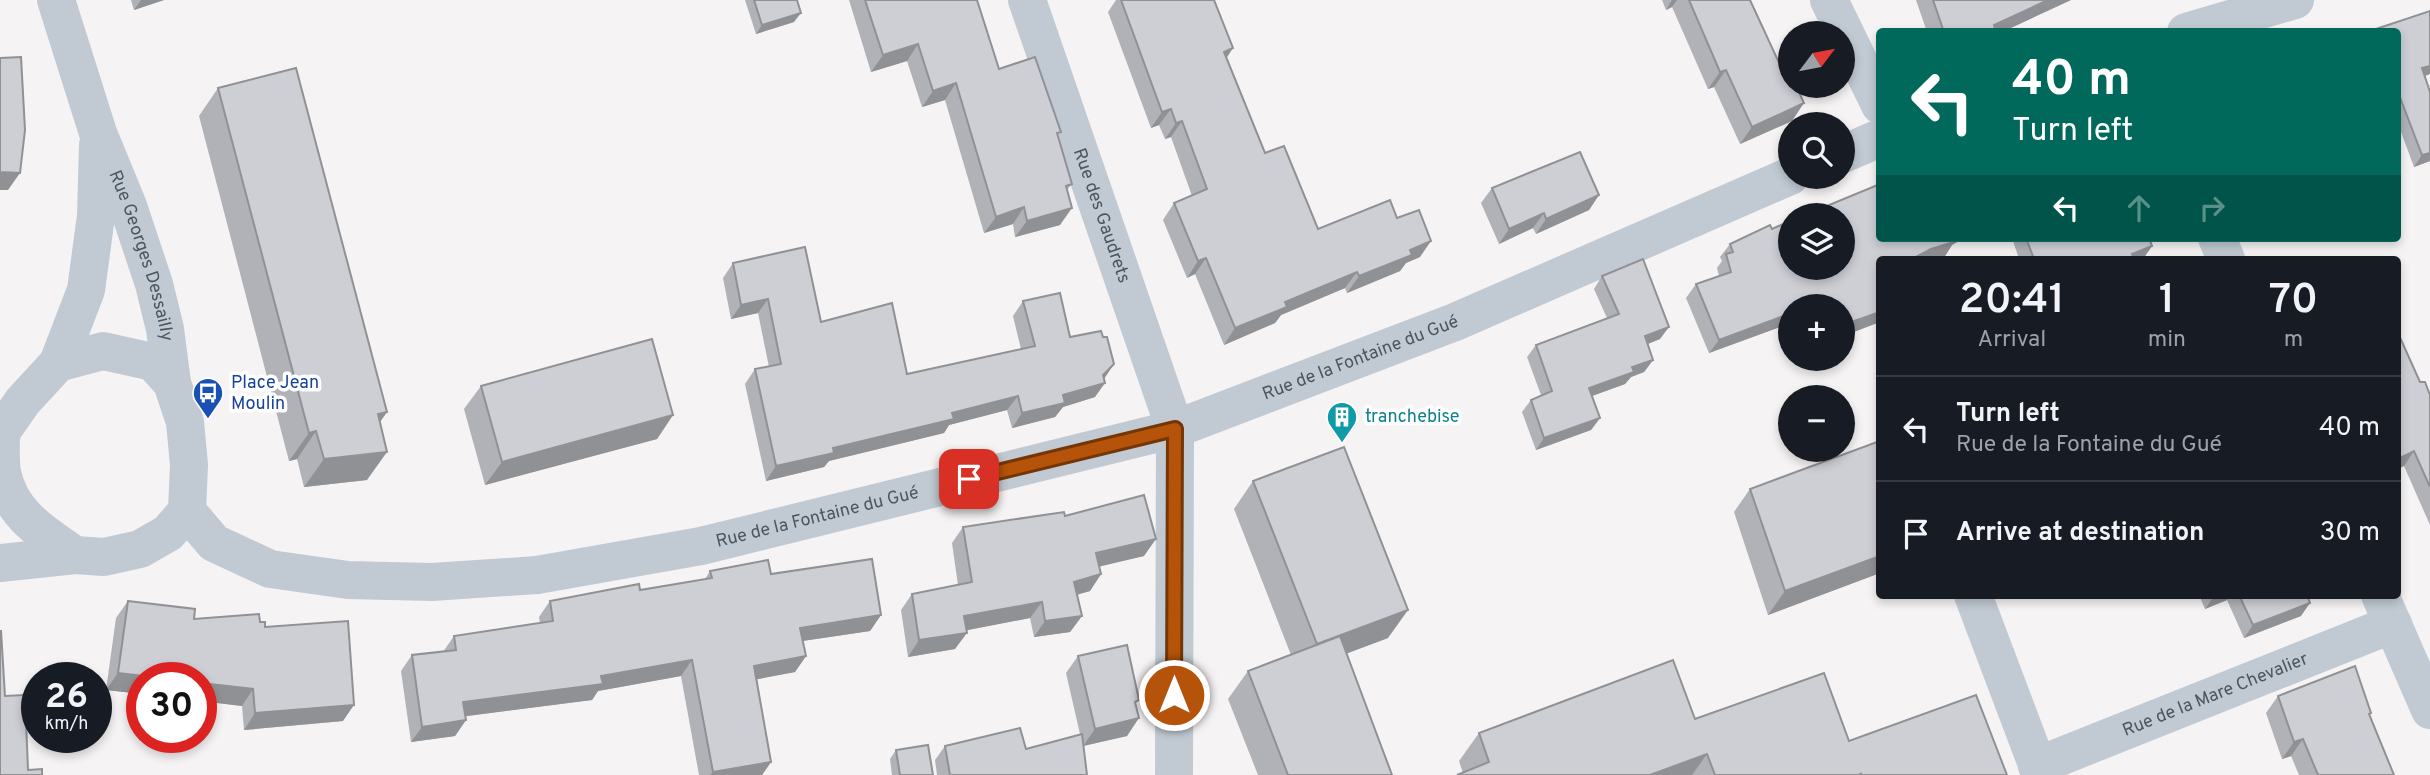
<!DOCTYPE html>
<html lang="en">
<head>
<meta charset="utf-8">
<style>
	:root { --surface:#171b24; --page:#242831; --text:#f1f3f6; --muted:#9ea1a6; --line:#363941 }
	body { margin:0; font-family:Overpass,sans-serif; background:var(--page); color:var(--text); height:100vh; display:flex; flex-direction:column; font-size:26px; white-space:nowrap }
	* { box-sizing:border-box; margin:0 }
	p { font-size:23px; color:var(--muted) }
	.icon { flex:none; width:38px; height:38px; fill:none; stroke:currentColor; stroke-width:2; stroke-linecap:round; stroke-linejoin:round }
	.map { position:relative; flex:1; overflow:hidden }
	.sheet { position:absolute; left:1876px; top:256px; width:525px; height:343px; display:flex; flex-direction:column; background:var(--surface); border-radius:7px; box-shadow:0 4px 10px #0003 }
	.sheet>* { flex:none }
	.top-card { position:absolute; left:1876px; top:28px; width:525px; height:214px; border-radius:7px; box-shadow:0 4px 10px #0003; background:#00695c; color:#fff; overflow:hidden }
	.needle { width:46px; rotate:58deg }
	.buttons { position:absolute; left:1778px; top:21px; display:grid; gap:14px }
	.buttons a { display:grid; place-items:center; width:77px; height:77px; border-radius:50%; background:var(--surface); box-shadow:0 4px 10px #0003; font-size:35px }
	.speed { position:absolute; left:21px; top:662px; display:flex; gap:14px; font-size:35px; font-weight:700; text-align:center }
	.speed>* { display:grid; place-content:center; width:91px; height:91px; border-radius:50%; background:var(--surface); box-shadow:0 4px 10px #0003; line-height:1 }
	.speed small { font-size:18px; font-weight:400 }
	.speed .limit { border:10px solid #d22; background:#fff; color:#111 }
	.pin { position:absolute; display:grid; place-items:center; width:60px; height:60px; color:#fff; margin:-30px; border-radius:14px; box-shadow:0 4px 10px #0006 }
	.me { position:absolute; width:77px; margin:-38px; rotate:0deg; stroke-linejoin:round; filter:drop-shadow(0 0 5px #0008) }
	.turn { display:flex; align-items:center; gap:24px; height:147px; padding:0 21px; font-size:32px }
	.turn .icon { width:91px; height:91px; stroke-width:2.5 }
	.turn b { display:block; font-size:49px; line-height:60px }
	.lanes { display:flex; align-items:center; height:66px; padding:0 21px; background:#0003; justify-content:center; gap:35px; direction:ltr }
	.lanes .off { opacity:.35 }
	.eta { display:flex; justify-content:space-evenly; align-items:center; height:119px; text-align:center }
	.eta b { font-size:42px; font-weight:600; line-height:49px }
	ul { padding:0; list-style:none }
	li { display:flex; align-items:center; gap:21px; height:105px; padding:0 21px; border-top:2px solid var(--line) }
	li div { flex:1 }
	li b { display:block; font-size:26px }
	li em { font-style:normal }
	.map>svg:first-child { display:block }
	.lines { fill:none; stroke-linecap:round; stroke-linejoin:round }
	.minor { stroke:#c1cad2; stroke-width:38 }
	.wall { fill:#b0b2b7 }
	.shaded-wall { fill:#909195 }
	.building { fill:#cdcfd5; stroke:#909195; stroke-width:2 }
	.route-casing { stroke:#753606; stroke-width:18 }
	.route { stroke:#b45309; stroke-width:12 }
	.labels { text-anchor:middle; dominant-baseline:central; stroke-width:7; stroke-linejoin:round; paint-order:stroke }
	.street-label { font-size:18px; fill:#4a5661; stroke:#fff }
	.transit-label { font-size:18px; fill:#164399; stroke:#fff; text-anchor:start }
	.culture-label { font-size:18px; fill:#0d838f; stroke:#fff; text-anchor:start }
</style>
</head>
<body>
<div class="map">
<svg width="2430" height="775" viewBox="0 0 2430 775">
	<rect width="100%" height="100%" fill="#f5f3f3"/>
	<g class="lines">
		<!-- minor -->
		<g class="minor">
			<path id="s1" d="M56,0L98,133L128,206L154,284L165,329L172,383"/>
			<path id="s2" d="M1027,0L1175,429L1174,775"/>
			<polyline points="1829,0 1880,105"/>
			<polyline points="2186,32 2295,0"/>
			<polyline points="1843,154 1880,138"/>
			<polyline points="2217,238 2226,259"/>
			<polyline points="58,363 86,290 96,216 98,145"/>
			<path d="M1,433C1,446 0,460 2,472C10,514 43,533 75,555"/>
			<polyline points="0,434 23,401 58,363 103,351 153,362 172,383 185,422 189,465 187,511 168,533 140,549 104,557 75,555 0,563"/>
			<path id="s3" d="M187,511L214,543L270,569L348,580L432,582L537,575L701,546L1175,429L1455,322L1790,176"/>
			<polyline points="1973,595 2041,775"/>
			<polyline points="2380,595 2430,710"/>
			<path id="s4" d="M2037,766L2393,624"/>
		</g>
	</g>
	<!-- wall -->
	<g class="wall">
		<polygon points="131,0 164,0 134,10"/>
		<polygon points="745,0 797,0 794,22 756,34"/>
		<polygon points="849,0 977,0 999,69 1058,136 1072,184 1067,190 1060,225 1015,237 1013,224 984,233 945,100 922,107 907,61 871,72"/>
		<polygon points="1116,0 1214,0 1227,58 1265,153 1318,229 1397,218 1420,257 1406,263 1400,271 1347,293 1345,288 1281,315 1275,323 1224,345 1195,274 1187,278 1163,220 1174,203 1192,196 1171,137 1165,139 1159,125 1151,128 1108,12"/>
		<polygon points="1662,0 1750,0 1792,121 1740,144 1714,87 1708,89 1672,7 1666,10"/>
		<polygon points="1916,0 2071,0 2002,32 1927,32"/>
		<polygon points="2398,32 2425,76 2430,92 2430,161 2414,167 2398,124"/>
		<polygon points="218,88 387,412 380,422 367,480 304,487 297,459 289,461 199,116"/>
		<polygon points="1492,188 1599,195 1589,210 1536,234 1533,228 1499,244 1481,203"/>
		<polygon points="1772,229 1952,245 1945,256 1880,259 1880,322 1843,336 1843,306 1790,306 1790,348 1789,349 1780,327 1709,353 1686,298 1696,284 1719,276 1717,268 1722,261 1720,257 1730,244"/>
		<polygon points="2012,238 2149,238 2152,246 2143,259 2019,259"/>
		<polygon points="733,263 821,322 907,374 1021,349 1013,316 1023,301 1070,337 1104,379 1095,397 1063,407 1055,417 1012,428 1007,410 949,425 944,433 829,461 824,467 766,481 745,384 755,369 769,367 758,313 731,319 723,278"/>
		<polygon points="1602,276 1660,339 1648,344 1653,360 1644,372 1631,377 1625,384 1592,396 1600,418 1591,430 1536,450 1522,412 1531,400 1541,395 1527,357 1536,345 1607,318 1594,289"/>
		<polygon points="2420,382 2430,395 2430,525 2404,466"/>
		<polygon points="481,386 673,415 657,439 485,485 464,409"/>
		<polygon points="1880,449 1880,573 1768,615 1734,512 1750,489"/>
		<polygon points="1253,481 1388,638 1347,653 1392,775 1258,775 1228,699 1248,671 1291,655 1234,509"/>
		<polygon points="1065,516 1144,556 1099,566 1101,574 1090,591 1077,594 1082,616 1070,632 1034,637 1030,618 966,630 955,649 908,657 901,610 912,594 958,585 952,543 963,527"/>
		<polygon points="710,571 771,574 881,615 870,631 802,641 806,656 795,672 757,679 771,762 762,775 699,775 681,676 598,691 592,700 465,716 466,720 455,736 411,742 401,671 412,655 443,652 454,636 540,623 539,617 550,601 640,590 705,579"/>
		<polygon points="2199,595 2307,595 2301,616 2244,638 2227,600 2205,609"/>
		<polygon points="128,601 194,619 260,622 265,627 343,721 244,730 242,706 201,701 201,677 142,677 142,694 106,690 116,618"/>
		<polygon points="1078,656 1136,706 1127,736 1083,746 1087,775 937,775 935,760 945,746 1026,749 1080,734 1066,673"/>
		<polygon points="2278,696 2371,713 2369,715 2394,775 2299,775 2291,756 2282,759 2266,713"/>
		<polygon points="1695,719 1849,741 2007,775 1457,775 1463,773 1459,761 1479,733"/>
		<polygon points="896,750 933,775 892,775 890,759"/>
	</g>
	<!-- shaded-wall -->
	<g class="shaded-wall">
		<polygon points="141,0 164,0 134,10"/>
		<polygon points="1672,0 1677,0 1672,7 1666,10"/>
		<polygon points="2048,0 2071,0 2002,32 1989,32 1994,25"/>
		<polygon points="801,13 794,22 756,34 762,25"/>
		<polygon points="918,44 907,61 871,72 883,55"/>
		<polygon points="1233,48 1222,65 1224,52"/>
		<polygon points="2430,66 2430,74 2415,80 2422,68"/>
		<polygon points="1726,70 1714,87 1708,89 1720,72"/>
		<polygon points="956,83 945,100 922,107 933,91"/>
		<polygon points="1804,103 1792,121 1740,144 1752,127"/>
		<polygon points="1171,109 1159,125 1151,128 1162,112"/>
		<polygon points="1182,121 1171,137 1165,139 1176,123"/>
		<polygon points="2430,153 2430,161 2414,167 2422,155"/>
		<polygon points="0,172 20,173 8,190 0,190"/>
		<polygon points="1599,195 1589,210 1536,234 1546,219"/>
		<polygon points="1024,207 1013,224 984,233 996,217"/>
		<polygon points="1072,208 1060,225 1015,237 1027,221"/>
		<polygon points="1544,213 1533,228 1499,244 1509,229"/>
		<polygon points="1951,238 1965,238 1952,245 1945,256 1933,259 1912,259"/>
		<polygon points="1431,241 1420,257 1406,263 1400,271 1347,293 1359,276 1410,250"/>
		<polygon points="2152,246 2143,259 2128,259 2132,254"/>
		<polygon points="1206,258 1195,274 1187,278 1198,261"/>
		<polygon points="1357,272 1345,288 1281,315 1275,323 1224,345 1235,328 1285,302"/>
		<polygon points="768,299 758,313 731,319 741,305"/>
		<polygon points="1880,312 1880,322 1843,336 1843,325"/>
		<polygon points="1789,314 1780,327 1709,353 1719,340"/>
		<polygon points="1669,327 1660,339 1637,348 1645,336"/>
		<polygon points="1653,360 1644,372 1631,377 1625,384 1581,400 1589,388 1632,367"/>
		<polygon points="1114,364 1104,379 1105,383 1095,397 1063,407 1055,417 1012,428 1022,413 1063,395 1103,375"/>
		<polygon points="1018,396 1007,410 949,425 944,433 829,461 824,467 766,481 776,466 833,448 952,413"/>
		<polygon points="387,412 367,440 378,414"/>
		<polygon points="673,415 657,439 485,485 502,462"/>
		<polygon points="1600,418 1591,430 1536,450 1544,438"/>
		<polygon points="316,431 297,459 289,461 309,433"/>
		<polygon points="2414,451 2404,466 2398,469 2398,459"/>
		<polygon points="387,452 367,480 304,487 324,459"/>
		<polygon points="1156,539 1144,556 1085,570 1096,553"/>
		<polygon points="1880,556 1880,573 1768,615 1785,591"/>
		<polygon points="1101,574 1090,591 1063,599 1074,582"/>
		<polygon points="2216,595 2230,595 2227,600 2205,609 2214,596"/>
		<polygon points="1042,602 1030,618 953,633 964,616"/>
		<polygon points="2310,603 2301,616 2244,638 2253,625"/>
		<polygon points="1408,610 1388,638 1298,672 1317,644"/>
		<polygon points="881,615 870,631 789,643 800,628"/>
		<polygon points="1082,616 1070,632 1034,637 1045,621"/>
		<polygon points="967,633 955,649 908,657 919,640"/>
		<polygon points="806,656 795,672 743,682 754,666"/>
		<polygon points="692,660 681,676 598,691 592,700 452,718 463,702"/>
		<polygon points="118,673 153,677 142,677 142,694 106,690"/>
		<polygon points="201,683 253,689 242,706 201,701"/>
		<polygon points="354,705 343,721 244,730 255,713"/>
		<polygon points="1139,718 1127,736 1083,746 1095,729"/>
		<polygon points="466,720 455,736 411,742 422,727"/>
		<polygon points="2303,739 2291,756 2282,759 2294,742"/>
		<polygon points="1707,754 1692,775 1650,775"/>
		<polygon points="771,762 762,775 710,775 713,772"/>
	</g>
	<!-- building -->
	<g class="building">
		<polygon points="754,0 797,0 801,13 762,25"/>
		<polygon points="865,0 977,0 999,69 1035,57 1061,132 1057,133 1072,184 1066,186 1072,208 1027,221 1024,207 996,217 956,83 933,91 918,44 883,55"/>
		<polygon points="1121,0 1214,0 1233,48 1224,52 1265,153 1284,146 1318,229 1390,200 1397,218 1419,210 1431,241 1410,250 1412,255 1359,276 1357,272 1285,302 1287,307 1235,328 1206,258 1198,261 1174,203 1207,189 1182,121 1176,123 1171,109 1162,112"/>
		<polygon points="1689,0 1750,0 1781,67 1787,64 1790,73 1790,86 1796,86 1804,103 1752,127 1726,70 1720,72"/>
		<polygon points="1933,0 2048,0 1994,25 1996,32 1944,32"/>
		<polygon points="2430,11 2430,66 2422,68 2430,92 2430,153 2422,155 2398,92 2398,32 2367,32"/>
		<polygon points="21,57 25,130 20,173 0,172 0,58"/>
		<polygon points="296,68 387,412 378,414 387,452 324,459 316,431 309,433 218,88"/>
		<polygon points="1580,152 1599,195 1546,219 1544,213 1509,229 1492,188"/>
		<polygon points="1880,184 1880,238 1953,238 1954,242 1931,249 1912,259 1880,259 1880,312 1843,325 1843,306 1790,306 1790,316 1789,314 1719,340 1696,284 1731,272 1726,254 1733,252 1730,244 1770,225 1772,229 1790,221 1790,268 1843,268 1843,215 1805,215"/>
		<polygon points="2026,238 2149,238 2152,246 2132,254 2134,259 2034,259"/>
		<polygon points="805,247 821,322 892,303 907,374 1035,346 1023,301 1060,293 1070,337 1101,331 1103,337 1107,337 1114,364 1103,375 1105,383 1063,395 1065,403 1022,413 1018,396 952,413 954,419 833,448 834,453 776,466 755,369 781,364 768,299 741,305 733,263"/>
		<polygon points="1643,259 1669,327 1645,336 1653,360 1632,367 1634,372 1589,388 1600,418 1544,438 1531,400 1552,391 1536,345 1619,314 1602,276"/>
		<polygon points="2398,333 2420,382 2425,382 2430,395 2430,487 2414,451 2398,459"/>
		<polygon points="652,339 673,415 502,462 481,386"/>
		<polygon points="1877,442 1880,449 1880,556 1785,591 1750,489"/>
		<polygon points="1344,447 1408,610 1317,644 1253,481"/>
		<polygon points="1144,495 1156,539 1096,553 1101,574 1074,582 1082,616 1045,621 1042,602 964,616 967,633 919,640 912,594 972,582 963,527 1064,512 1065,516"/>
		<polygon points="872,559 881,615 800,628 806,656 754,666 771,762 713,772 692,660 601,676 603,684 463,702 466,720 422,727 412,655 456,650 454,636 553,621 550,601 639,584 640,590 712,578 710,571 768,560 771,574"/>
		<polygon points="2239,595 2307,595 2310,603 2253,625"/>
		<polygon points="128,601 195,609 194,619 259,614 260,622 265,622 265,627 348,621 354,705 255,713 253,689 201,683 201,677 153,677 118,673"/>
		<polygon points="0,631 1,631 5,696 25,695 28,770 42,769 42,775 0,775"/>
		<polygon points="1340,636 1392,775 1288,775 1248,671"/>
		<polygon points="1127,645 1139,700 1135,702 1139,718 1095,729 1078,656"/>
		<polygon points="1673,660 1695,719 1824,673 1849,741 1976,695 2007,775 1861,775 1861,774 1858,775 1715,775 1707,754 1650,775 1457,775 1489,762 1479,733"/>
		<polygon points="2355,666 2371,713 2369,714 2394,775 2318,775 2303,739 2294,742 2278,696"/>
		<polygon points="1020,728 1026,749 1082,734 1087,775 950,775 945,746"/>
		<polygon points="928,745 933,775 900,775 896,750"/>
	</g>
	<g class="lines">
		<!-- route casing -->
		<g class="route-casing">
			<polyline id="route" points="969,479 1175,429 1174,695"/>
		</g>
		<!-- route -->
		<use href="#route" class="route"/>
	</g>
	<!-- icons -->
	<defs>
		<g id="bus-pin" transform="scale(1.575)"><path d="M0 17L-7.5 6A9.5 9.5 0 1 1 7.5 6Z" fill="#1a4fb4" stroke="#fff"/><path d="M-5-6H5V4H4V6H2V4H-2V6H-4V4H-5ZM-3.5-4V0h7V-4ZM-3.5 1.2v1.5H-2V1.2ZM2 1.2v1.5H3.5V1.2Z" fill="#fff"/></g>
		<g id="building-pin" transform="scale(1.575)"><path d="M0 17L-7.5 6A9.5 9.5 0 1 1 7.5 6Z" fill="#0f9aa8" stroke="#fff"/><path d="M-4-6H4V6H1V3H-1V6H-4ZM-2.5-4.3h1.7v1.8h-1.7ZM.8-4.3h1.7v1.8H.8ZM-2.5-1h1.7V.8h-1.7ZM.8-1h1.7V.8H.8Z" fill="#fff"/></g>
	</defs>
	<g fill-rule="evenodd">
		<use href="#bus-pin" x="208" y="393"/>
		<use href="#building-pin" x="1342" y="417"/>
	</g>
	<g class="labels">
		<!-- street labels -->
		<g class="street-label">
			<text stroke="none"><textPath href="#s2" startOffset="228">Rue des Gaudrets</textPath></text>
			<text stroke="none"><textPath href="#s1" startOffset="270">Rue Georges Dessailly</textPath></text>
			<text stroke="none"><textPath href="#s3" startOffset="1225">Rue de la Fontaine du Gué</textPath></text>
			<text stroke="none"><textPath href="#s3" startOffset="658">Rue de la Fontaine du Gué</textPath></text>
			<text stroke="none"><textPath href="#s4" startOffset="192">Rue de la Mare Chevalier</textPath></text>
		</g>
		<!-- transit labels -->
		<g class="transit-label">
			<text x="231" y="383">Place Jean<tspan x="231" dy="21">Moulin</tspan></text>
		</g>
		<!-- culture labels -->
		<g class="culture-label">
			<text x="1365" y="417">tranchebise</text>
		</g>
	</g>
</svg>
<div class="buttons">
<a><svg class="needle" viewBox="-14 -14 28 28"><path d="M0-13l5 13h-10z" fill="#e53935"/><path d="M0 13l5-13h-10z" fill="#9ea1a6"/></svg></a>
<a><svg class="icon" aria-label="search" viewBox="0 0 24 24"><circle cx="10" cy="10" r="6"/><path d="M15 15l6 6"/></svg></a>
<a><svg class="icon" aria-label="layers" viewBox="0 0 24 24"><path d="M12 4l9 5-9 5-9-5zM3 14l9 5 9-5"/></svg></a>
<a>+</a>
<a>−</a>
</div>
<div class="speed"><div>26<small>km/h</small></div><div class="limit">30</div></div>
<div class="pin" style="left:969px;top:479px;background:#d93025"><svg class="icon" aria-label="arrive" viewBox="0 0 24 24"><path d="M6 21V4h12l-3 4 3 4H6"/></svg></div>
<svg class="me" style="left:1174px;top:695px" viewBox="-20 -20 40 40"><circle r="17" fill="#b45309" stroke="#fff" stroke-width="3"/><path d="M0-11L8 9 0 5-8 9z" fill="#fff"/></svg>
<div class="top-card">
<div class="turn"><svg class="icon" aria-label="left" viewBox="0 0 24 24"><path d="M17 20v-9H6M10 6l-5 5 5 5"/></svg><div><b>40 m</b>Turn left</div></div>
<div class="lanes"><svg class="icon" aria-label="left" viewBox="0 0 24 24"><path d="M17 20v-9H6M10 6l-5 5 5 5"/></svg><svg class="icon off" aria-label="ahead" viewBox="0 0 24 24"><path d="M12 20V5M6 11l6-6 6 6"/></svg><svg class="icon off" aria-label="right" viewBox="0 0 24 24"><path d="M7 20v-9h11M14 6l5 5-5 5"/></svg></div>
</div>
<section class="sheet">
<div class="eta">
<div><b>20:41</b><p>Arrival</p></div>
<div><b>1</b><p>min</p></div>
<div><b>70</b><p>m</p></div>
</div>
<ul>
<li><svg class="icon" aria-label="left" viewBox="0 0 24 24"><path d="M17 20v-9H6M10 6l-5 5 5 5"/></svg><div><b>Turn left</b><p>Rue de la Fontaine du Gué</p></div><em>40 m</em></li>
<li><svg class="icon" aria-label="arrive" viewBox="0 0 24 24"><path d="M6 21V4h12l-3 4 3 4H6"/></svg><div><b>Arrive at destination</b></div><em>30 m</em></li>
</ul>
</section>
</div>
</body>
</html>
